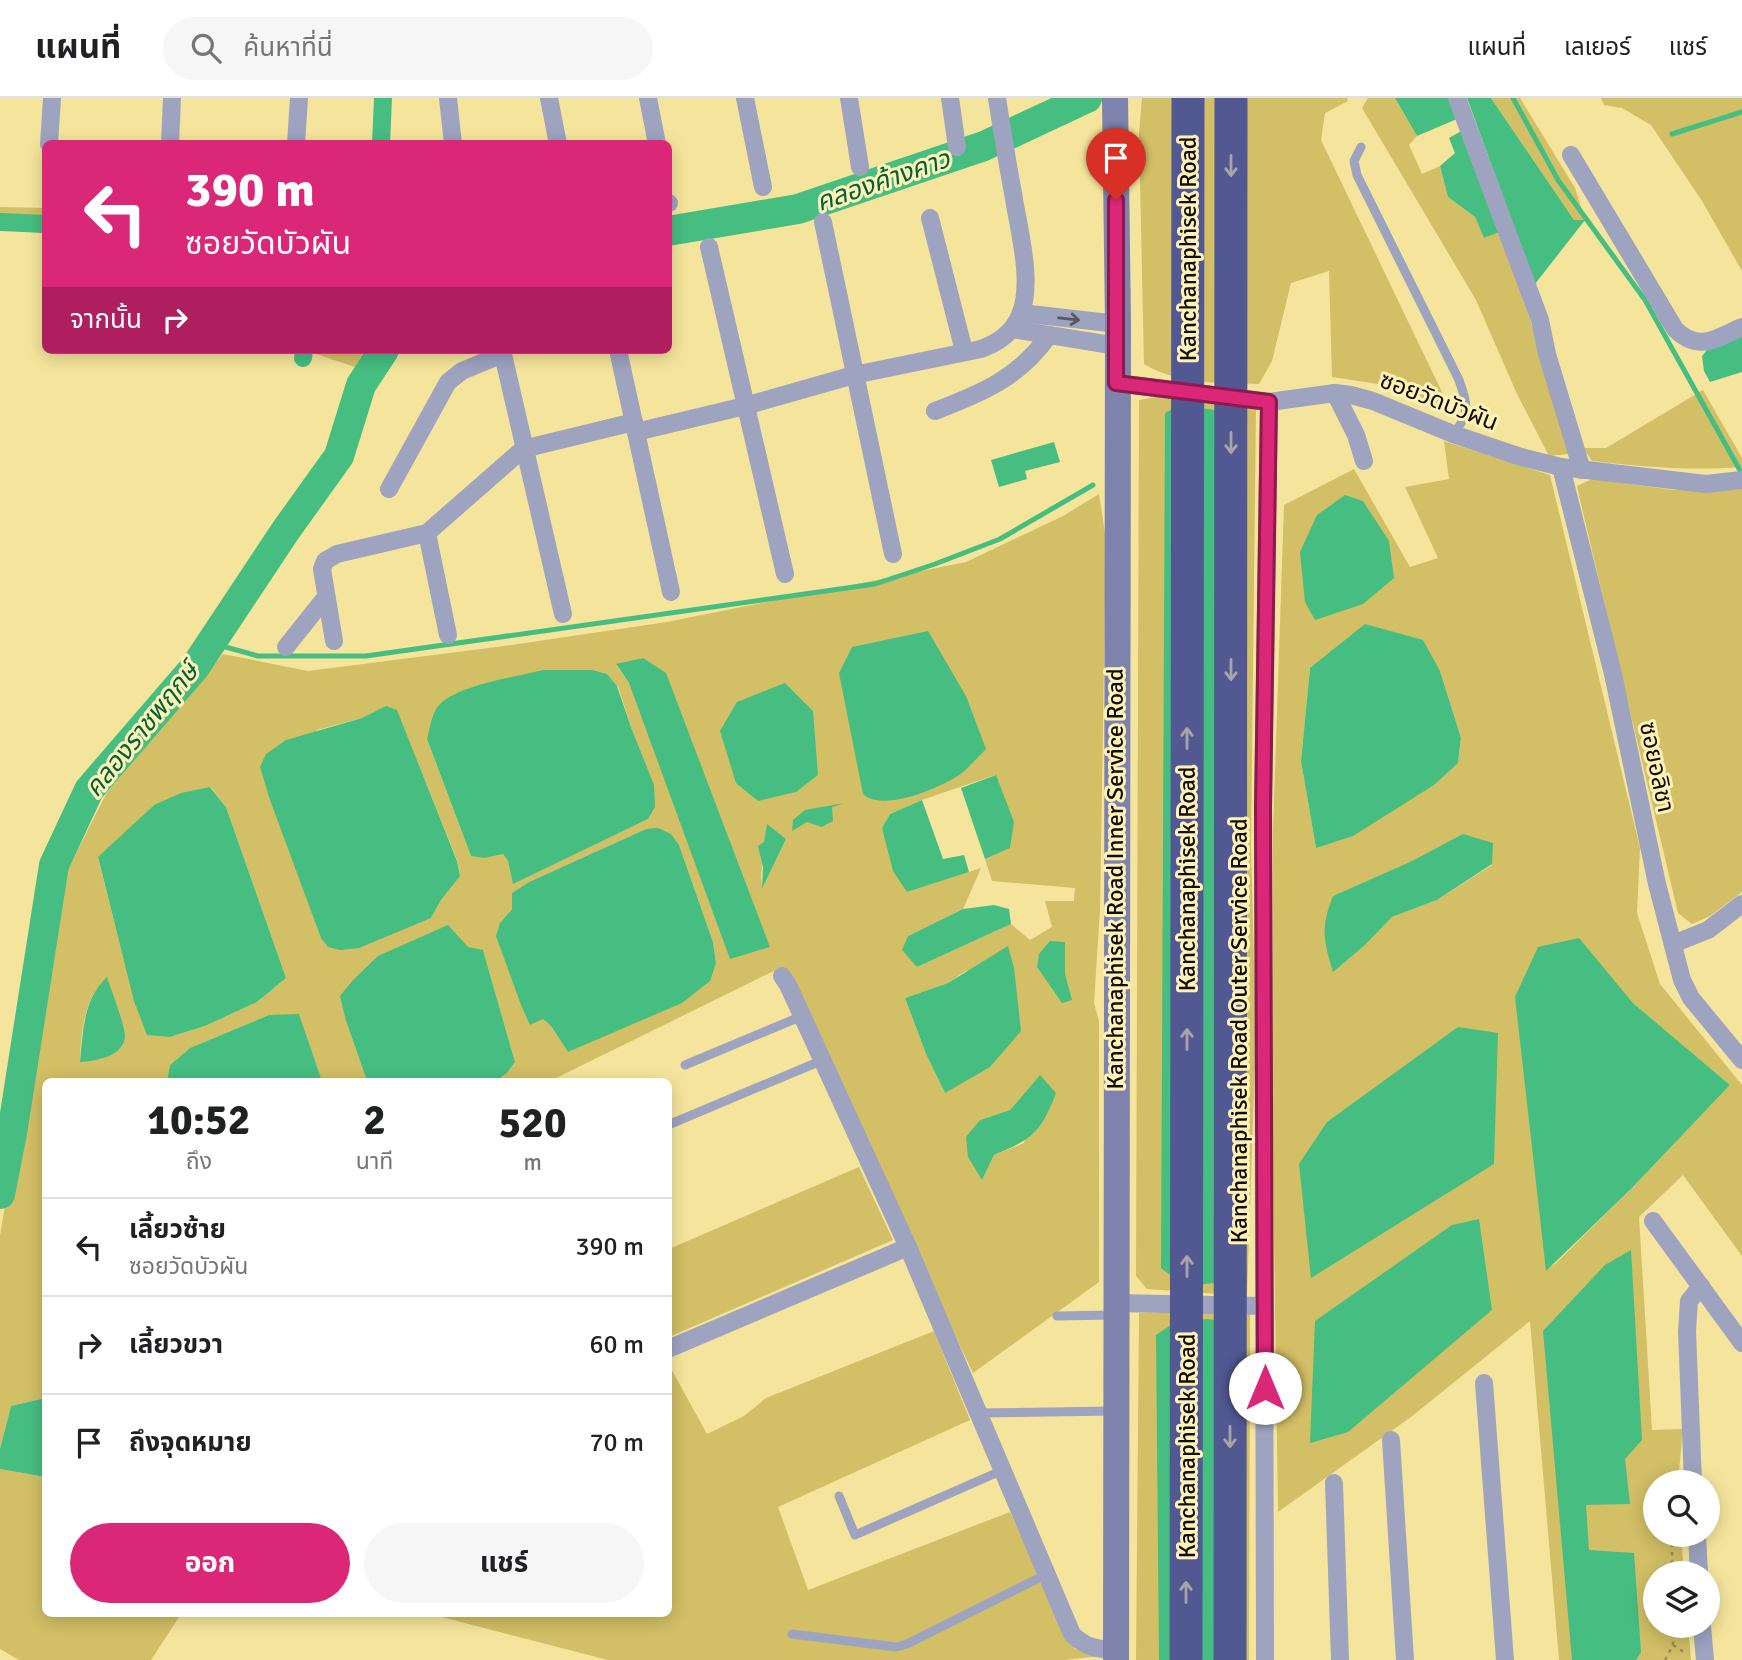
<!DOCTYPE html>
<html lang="th">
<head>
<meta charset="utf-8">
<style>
	:root { --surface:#fff; --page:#f6f6f6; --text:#202124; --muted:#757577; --line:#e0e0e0; --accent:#db2777 }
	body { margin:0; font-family:Signika,"Noto Sans Thai",sans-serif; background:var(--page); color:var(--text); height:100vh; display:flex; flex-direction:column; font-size:26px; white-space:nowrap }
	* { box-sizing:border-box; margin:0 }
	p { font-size:23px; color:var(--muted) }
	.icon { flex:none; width:38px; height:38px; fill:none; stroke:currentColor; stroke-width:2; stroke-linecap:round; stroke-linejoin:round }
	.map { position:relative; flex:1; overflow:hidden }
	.panel { position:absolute; left:42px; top:980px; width:630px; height:539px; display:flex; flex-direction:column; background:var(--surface); border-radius:10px; box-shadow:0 4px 18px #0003 }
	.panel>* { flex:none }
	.banner { position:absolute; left:42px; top:42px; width:630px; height:214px; border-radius:10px; box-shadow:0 4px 18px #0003; background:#db2777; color:#fff; overflow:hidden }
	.buttons { position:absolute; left:1643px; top:1372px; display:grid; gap:14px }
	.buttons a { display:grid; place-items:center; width:77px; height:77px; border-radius:50%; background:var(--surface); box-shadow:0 4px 18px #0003; font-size:35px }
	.pin { position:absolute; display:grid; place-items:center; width:60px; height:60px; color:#fff; margin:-72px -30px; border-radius:50% 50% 50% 0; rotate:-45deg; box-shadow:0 0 7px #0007 }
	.pin .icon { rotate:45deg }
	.me { position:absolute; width:77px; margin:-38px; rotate:0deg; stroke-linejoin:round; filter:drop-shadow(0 0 5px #0008) }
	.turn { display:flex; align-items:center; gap:24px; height:147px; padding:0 28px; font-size:32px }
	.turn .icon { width:91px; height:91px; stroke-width:2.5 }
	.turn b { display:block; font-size:49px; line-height:60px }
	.then { display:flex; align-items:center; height:66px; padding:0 28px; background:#0003; gap:14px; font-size:26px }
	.eta { display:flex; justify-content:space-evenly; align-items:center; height:119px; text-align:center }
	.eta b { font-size:42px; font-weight:700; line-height:49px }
	.action { display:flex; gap:14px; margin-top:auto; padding:14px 28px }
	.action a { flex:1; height:80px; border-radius:42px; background:var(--accent); color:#fff; font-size:28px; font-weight:700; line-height:80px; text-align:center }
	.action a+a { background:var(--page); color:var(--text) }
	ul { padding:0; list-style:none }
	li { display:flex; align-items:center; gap:21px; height:98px; padding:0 28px; border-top:2px solid var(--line) }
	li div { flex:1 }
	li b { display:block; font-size:26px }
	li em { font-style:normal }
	header { display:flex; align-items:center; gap:42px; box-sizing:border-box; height:98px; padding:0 35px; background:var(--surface); border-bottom:2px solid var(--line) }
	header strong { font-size:33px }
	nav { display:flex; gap:38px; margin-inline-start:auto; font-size:24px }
	.search { width:490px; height:63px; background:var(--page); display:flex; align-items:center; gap:18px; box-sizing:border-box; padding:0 24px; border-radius:38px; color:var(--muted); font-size:26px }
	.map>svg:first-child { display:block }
	.green { fill:#d2bf66; fill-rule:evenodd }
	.water { fill:#47be81 }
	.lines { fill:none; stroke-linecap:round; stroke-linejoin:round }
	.stream { stroke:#47be81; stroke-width:5 }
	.canal { stroke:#47be81; stroke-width:18 }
	.river { stroke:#47be81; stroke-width:30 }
	.path { stroke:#9a8e5d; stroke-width:2.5; stroke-dasharray:3.5 5; stroke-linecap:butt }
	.service { stroke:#9ea3c0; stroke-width:9 }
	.minor { stroke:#9ea3c0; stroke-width:18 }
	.secondary { stroke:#7d83ad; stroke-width:26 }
	.motorway-bridge { stroke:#515892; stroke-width:33 }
	.oneway { stroke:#a8a5a6 }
	.oneway2 { stroke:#585860 }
	.route-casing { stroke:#8e194d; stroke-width:18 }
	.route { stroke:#db2777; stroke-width:12 }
	.labels { text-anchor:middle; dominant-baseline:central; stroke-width:6; stroke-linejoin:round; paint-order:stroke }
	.street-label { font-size:24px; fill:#120d00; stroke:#fff2b9 }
	.water-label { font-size:26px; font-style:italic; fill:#03613a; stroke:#fff2b9 }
</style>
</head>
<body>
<header>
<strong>แผนที่</strong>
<div class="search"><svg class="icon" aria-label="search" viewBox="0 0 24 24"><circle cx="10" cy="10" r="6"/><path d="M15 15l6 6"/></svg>ค้นหาที่นี่</div>
<nav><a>แผนที่</a><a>เลเยอร์</a><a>แชร์</a></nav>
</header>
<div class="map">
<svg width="1742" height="1562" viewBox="0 0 1742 1562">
	<rect width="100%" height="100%" fill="#f5e59c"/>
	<!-- green -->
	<g class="green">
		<path d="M1142,0H1347L1348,3L1325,15L1321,42L1453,317L1385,287L1332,279L1329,173L1291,185L1272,263L1259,286C1220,285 1179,287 1144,266L1139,36Z"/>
		<polygon points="1368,0 1395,0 1417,38 1409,47 1422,76 1440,68 1448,99 1475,119 1484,140 1500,134 1539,248 1569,356 1549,358 1517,296 1476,202 1362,10"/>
		<polygon points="1491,0 1520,0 1575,90 1585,122 1574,122"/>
		<polygon points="1601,0 1742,0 1742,173 1702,103 1651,27 1622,10 1604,7"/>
		<polygon points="0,109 45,110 45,135 0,132"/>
		<polygon points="304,252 375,252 361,271"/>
		<path d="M1703,292L1742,360V369C1691,373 1643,369 1592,363L1583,350H1606Z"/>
		<polygon points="1156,299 1256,309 1251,748 1256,934 1247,1198 1147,1191 1136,1178 1139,302"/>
		<path d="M1444,343L1550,377L1640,750L1637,815L1660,886L1742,987V1158L1683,1077L1639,1119L1652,1332L1683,1331L1678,1384H1656V1437H1681L1684,1475H1656V1528H1688L1691,1562H1559L1530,1223L1411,1319L1278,1414L1273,1070V732L1284,407L1354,371L1410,469L1438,460L1405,389L1449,381ZM1333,553L1440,573L1461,640L1458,665L1316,750L1301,663L1310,570ZM1414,762L1492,767L1437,802L1392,819L1366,846L1333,798ZM1578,840L1633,905L1730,987L1631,1091L1556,1165L1546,1172Z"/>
		<polygon points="1592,381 1674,392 1742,390 1742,794 1710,818 1692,826 1678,815 1580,402 1577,388"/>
		<path d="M1099,396L1106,442L1100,812L1094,905L1099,923V1184L973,1275L780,870L550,983H496L507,975L515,964L483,852L346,923L367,983H322L299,917H269L190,950L170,967L167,983L46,984L45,1300L11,1308L0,1351V1137L61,785L106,696L223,556L308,573L504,548L667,524L966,464L1063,418ZM643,560L767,842L770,849L629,585L616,567ZM618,588L632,632L648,721L514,785L508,763L503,756L471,758L427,641ZM386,609L397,613L457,762L460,777L441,802L431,820L321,840L296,769L317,632L362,620ZM995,677L1009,750L985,761L992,783L1075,790L1074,803H1045L1052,829L1030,842L1011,826L917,869L908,838L963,811L981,770L907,794L882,730L890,716L922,702ZM211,689L226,709L286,880L257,904L205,928L170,939L124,862L98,760L154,707ZM767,727L786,741L763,789L761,779ZM646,731L679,747L713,844L716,865L568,954L551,928L542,920L530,927L500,825L512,811V795L529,784ZM967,872L945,995L926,956L905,900L948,885ZM107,880L80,964C81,936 84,898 107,880ZM1040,977L1024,1045L994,1057L982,1082L980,1022L1010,1012Z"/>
		<polygon points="859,1069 893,1142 669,1239 669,1151"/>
		<polygon points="1139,1215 1250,1215 1249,1562 1136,1562"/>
		<polygon points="934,1233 970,1322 778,1409 808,1492 1010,1414 1075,1551 1100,1558 1065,1562 608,1562 430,1516 668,1516 669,1267 707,1336 744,1318 766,1300"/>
		<polygon points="0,1371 45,1379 46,1516 181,1516 151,1562 19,1562 0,1551"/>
	</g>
	<!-- water -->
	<g class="water">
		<polygon points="1395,0 1449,0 1457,21 1417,38"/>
		<polygon points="1467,0 1491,0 1574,122 1585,122 1535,186"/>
		<polygon points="1463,32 1500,134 1484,140 1475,119 1448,99 1440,68 1455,55 1449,40"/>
		<polygon points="1742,238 1742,274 1710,284 1704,273 1702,258 1707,252"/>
		<path d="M1179,307L1215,312L1237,1180C1204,1187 1189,1193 1161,1170L1165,315Z"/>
		<polygon points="1054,344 1060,364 1025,373 1027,381 999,389 991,362"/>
		<polygon points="1345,397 1363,403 1389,443 1394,480 1363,506 1315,522 1305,504 1300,454 1317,417"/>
		<polygon points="1365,526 1423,542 1440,573 1461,640 1458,665 1434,687 1353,738 1316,750 1301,663 1310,570"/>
		<path d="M928,533L966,598L986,651C978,659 970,668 962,675C943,689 883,715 863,696L839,575L852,549Z"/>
		<polygon points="643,560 666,575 770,849 730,861 629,585 616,566"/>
		<path d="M543,572H592L607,576L617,588L632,632L654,687L655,709L648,721L513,786L508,763L503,756L484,760L471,758L427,641C430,631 432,613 440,606C460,587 515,579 543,572Z"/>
		<polygon points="785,585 813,613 818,677 796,694 758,703 736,685 720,633 737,604"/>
		<polygon points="386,608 397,612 457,763 460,778 441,802 431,820 359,850 340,852 328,849 321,840 270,702 260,669 266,656 286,642 362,620"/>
		<polygon points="996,677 1014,724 1010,750 985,761 961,690"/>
		<polygon points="210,689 226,709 286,880 257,904 205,928 170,939 147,937 134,903 98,759 154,707 181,695"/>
		<polygon points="922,702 943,761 964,757 969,774 907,794 893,773 882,730 890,716"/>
		<polygon points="845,705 832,709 833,723 822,729 807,724 792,733 793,722 805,712"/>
		<polygon points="767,726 786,741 762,791 763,769 758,748 764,744"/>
		<polygon points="658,730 671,736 679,747 713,844 716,865 710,883 682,905 568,954 551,928 543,921 530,927 521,907 496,838 500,825 512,811 512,795 529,784 646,731"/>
		<path d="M1463,736L1493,745L1492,766L1437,802L1392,819L1366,846L1333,874C1324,842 1320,831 1333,798L1414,762Z"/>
		<polygon points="994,807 1009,811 1011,826 917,869 902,852 908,838 963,811"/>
		<polygon points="448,827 468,849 483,852 515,964 507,975 496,983 367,983 346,923 340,898 353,882 378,858"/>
		<polygon points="1579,840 1633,905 1730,987 1631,1091 1546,1173 1515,899 1538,849"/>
		<polygon points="1050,843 1065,844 1065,876 1072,902 1062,905 1037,869 1039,856"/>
		<polygon points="1008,848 1014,870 1021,933 990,969 945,995 926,956 905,900 948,885"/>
		<path d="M107,879C111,891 125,928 125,938C124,959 95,963 80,964C83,934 83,901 107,879Z"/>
		<polygon points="299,916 322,983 167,983 170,967 190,950 269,917"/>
		<polygon points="1458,929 1498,935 1494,1066 1311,1180 1299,1066 1327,1024"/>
		<path d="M1040,977L1056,995C1041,1034 1033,1041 994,1057L982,1082L968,1059L966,1039L980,1022L1010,1012Z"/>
		<polygon points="1479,1121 1492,1212 1348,1334 1310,1345 1315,1223 1452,1127"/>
		<polygon points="1631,1152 1642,1342 1625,1361 1630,1406 1586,1407 1589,1452 1634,1455 1641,1554 1636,1562 1572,1562 1543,1233 1605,1167"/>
		<polygon points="1206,1221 1239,1224 1241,1562 1159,1562 1156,1237 1174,1225"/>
		<polygon points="45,1300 45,1379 0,1371 0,1351 11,1308"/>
	</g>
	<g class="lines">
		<!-- stream -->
		<g class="stream">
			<polyline points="1513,0 1558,82 1645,202 1742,376"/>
			<polyline points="1672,36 1742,14"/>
			<polyline points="211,545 258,558 366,558 875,486 935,466 1000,441 1093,387"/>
		</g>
		<!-- canal -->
		<g class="canal">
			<polyline points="381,46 383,0"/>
			<polyline points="0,124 46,126"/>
			<polyline points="303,260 304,252"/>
		</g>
		<!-- river -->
		<g class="river">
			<polyline points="668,133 798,111 984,48 1087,0"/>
			<polyline points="0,1096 12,1035 54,767 89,692 195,569 286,432 339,358 361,287 384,252"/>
		</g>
		<!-- path -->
		<g class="path">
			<polyline points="1671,1384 1671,1380 1678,1379"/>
			<polyline points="1672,1437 1672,1475"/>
			<polyline points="1673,1547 1687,1556"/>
			<polyline points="1665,1562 1673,1547 1673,1528"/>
		</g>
		<!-- service -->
		<g class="service">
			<path d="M1361,49L1354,63L1357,77L1459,282C1467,305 1471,316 1453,336"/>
			<polyline points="685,967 802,918"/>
			<polyline points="668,1027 823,962"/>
			<polyline points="1057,1218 1115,1217"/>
			<polyline points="978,1315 1114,1313"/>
			<polyline points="839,1398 855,1437 1003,1372"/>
			<polyline points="792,1536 896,1549 907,1546 1047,1476"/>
		</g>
		<!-- minor -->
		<g class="minor">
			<polyline points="448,0 453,46"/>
			<polyline points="549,0 558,46"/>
			<polyline points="648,0 657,46"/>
			<polyline points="745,0 763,89"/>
			<polyline points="849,0 860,69"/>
			<polyline points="950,0 957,49"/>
			<polyline points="1457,0 1540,222 1547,256 1582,372"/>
			<polyline points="49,46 52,0"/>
			<polyline points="170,46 172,0"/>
			<polyline points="296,46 299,0"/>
			<path d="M1571,57L1675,231C1699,255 1716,240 1742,229"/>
			<polyline points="668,105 669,105"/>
			<polyline points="930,120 964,253"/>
			<polyline points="823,124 893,456"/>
			<polyline points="709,149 785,476"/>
			<polyline points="1021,215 1118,226"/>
			<polyline points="1012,231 1117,248"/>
			<polyline points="502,252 563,516"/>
			<polyline points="618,252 671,494"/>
			<polyline points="1116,285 1269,304 1335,295 1351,297 1373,303 1453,336 1521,359 1561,369 1706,386 1742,382"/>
			<polyline points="1335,295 1356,337 1364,363"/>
			<path d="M935,313C982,295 1019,280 1049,237"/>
			<path d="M636,334L745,308L854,277L981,251C998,245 1013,234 1020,217C1034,184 1018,129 1013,95C1007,63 1002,32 997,0"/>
			<polyline points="1561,369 1613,576 1657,786 1682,882 1691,900 1742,962"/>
			<polyline points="389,391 448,284 462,273 503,256"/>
			<polyline points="427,435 448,537"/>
			<polyline points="334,543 322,471 325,463 337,456 427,435 523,351 634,324"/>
			<polyline points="286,549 325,500"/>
			<polyline points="1673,846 1708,832 1742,806"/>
			<path d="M782,878L788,887L908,1149L1072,1536C1086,1550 1097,1551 1116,1552"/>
			<polyline points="1653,1123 1742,1245"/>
			<polyline points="1115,1205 1264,1208"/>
			<polyline points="668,1251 908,1149"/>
			<polyline points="1484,1285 1505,1562"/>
			<polyline points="1391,1342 1405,1562"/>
			<polyline points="1693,1384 1687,1233 1689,1203 1701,1188"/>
			<polyline points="1334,1385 1340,1562"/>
			<polyline points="1697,1437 1699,1475"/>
			<polyline points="1702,1528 1705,1562"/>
			<polyline points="1265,1562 1263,710 1269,304"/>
		</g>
		<!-- secondary -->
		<polyline class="secondary" points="1115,0 1118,226 1116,1562"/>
		<!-- motorway-bridge -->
		<g class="motorway-bridge">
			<polyline points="1186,1562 1188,0"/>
			<polyline points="1230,1562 1231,0"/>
		</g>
	</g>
	<!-- one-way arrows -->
	<defs><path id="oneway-shaft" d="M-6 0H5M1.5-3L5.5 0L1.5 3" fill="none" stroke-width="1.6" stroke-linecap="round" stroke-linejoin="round" transform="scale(1.75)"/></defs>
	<g class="oneway">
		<use href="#oneway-shaft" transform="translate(1231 68) rotate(90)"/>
		<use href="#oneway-shaft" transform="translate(1231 345) rotate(90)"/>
		<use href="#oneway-shaft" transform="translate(1231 572) rotate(90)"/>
		<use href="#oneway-shaft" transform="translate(1187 640) rotate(-90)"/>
		<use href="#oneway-shaft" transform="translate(1187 941) rotate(-90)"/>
		<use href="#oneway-shaft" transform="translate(1187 1168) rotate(-90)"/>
		<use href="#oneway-shaft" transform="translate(1230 1339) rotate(90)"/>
		<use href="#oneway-shaft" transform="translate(1186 1494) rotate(-90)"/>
	</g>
	<use class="oneway2" href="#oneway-shaft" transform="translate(1069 221) rotate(6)"/>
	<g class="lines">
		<!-- route casing -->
		<g class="route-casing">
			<polyline id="route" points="1116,102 1116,285 1269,304 1263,710 1265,1290"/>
		</g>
		<!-- route -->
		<use href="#route" class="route"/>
	</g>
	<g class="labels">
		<!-- street labels -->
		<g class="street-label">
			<text transform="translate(1188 151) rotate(-90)">Kanchanaphisek Road</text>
			<text transform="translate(1439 303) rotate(21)">ซอยวัดบัวผัน</text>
			<text transform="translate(1657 669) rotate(78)">ซอยอลิชา</text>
			<text transform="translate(1115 781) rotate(-90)">Kanchanaphisek Road Inner Service Road</text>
			<text transform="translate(1187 781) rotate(-90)">Kanchanaphisek Road</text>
			<text transform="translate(1239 933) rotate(-90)">Kanchanaphisek Road Outer Service Road</text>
			<text transform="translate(1187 1348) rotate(-90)">Kanchanaphisek Road</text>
		</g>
		<!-- water labels -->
		<g class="water-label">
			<text transform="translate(883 83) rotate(-19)">คลองค้างคาว</text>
			<text transform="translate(142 632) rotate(-51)">คลองราชพฤกษ์</text>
		</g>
	</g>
</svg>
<div class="buttons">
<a><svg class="icon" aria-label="search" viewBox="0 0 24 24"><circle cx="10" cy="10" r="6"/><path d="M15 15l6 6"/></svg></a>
<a><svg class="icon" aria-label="layers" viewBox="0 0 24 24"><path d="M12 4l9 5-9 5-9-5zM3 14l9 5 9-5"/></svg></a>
</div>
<div class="pin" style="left:1116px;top:102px;background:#d93025"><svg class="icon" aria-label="arrive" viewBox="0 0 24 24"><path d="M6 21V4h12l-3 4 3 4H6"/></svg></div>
<svg class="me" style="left:1265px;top:1290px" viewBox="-20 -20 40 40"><circle r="19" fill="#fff"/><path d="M0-13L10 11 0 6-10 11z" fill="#db2777"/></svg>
<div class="banner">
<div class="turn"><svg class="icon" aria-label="left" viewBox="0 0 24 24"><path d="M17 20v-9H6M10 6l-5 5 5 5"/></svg><div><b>390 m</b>ซอยวัดบัวผัน</div></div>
<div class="then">จากนั้น<svg class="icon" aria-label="right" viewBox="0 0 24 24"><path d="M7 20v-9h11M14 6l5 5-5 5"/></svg></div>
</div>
<section class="panel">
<div class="eta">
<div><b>10:52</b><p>ถึง</p></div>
<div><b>2</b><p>นาที</p></div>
<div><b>520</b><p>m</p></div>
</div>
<ul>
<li><svg class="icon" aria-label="left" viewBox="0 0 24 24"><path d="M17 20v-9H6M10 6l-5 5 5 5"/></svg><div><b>เลี้ยวซ้าย</b><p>ซอยวัดบัวผัน</p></div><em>390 m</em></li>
<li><svg class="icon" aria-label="right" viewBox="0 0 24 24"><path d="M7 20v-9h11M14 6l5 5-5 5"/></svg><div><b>เลี้ยวขวา</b></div><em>60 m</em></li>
<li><svg class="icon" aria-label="arrive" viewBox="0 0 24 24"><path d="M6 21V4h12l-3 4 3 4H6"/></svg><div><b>ถึงจุดหมาย</b></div><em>70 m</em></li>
</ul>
<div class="action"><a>ออก</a><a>แชร์</a></div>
</section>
</div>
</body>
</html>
